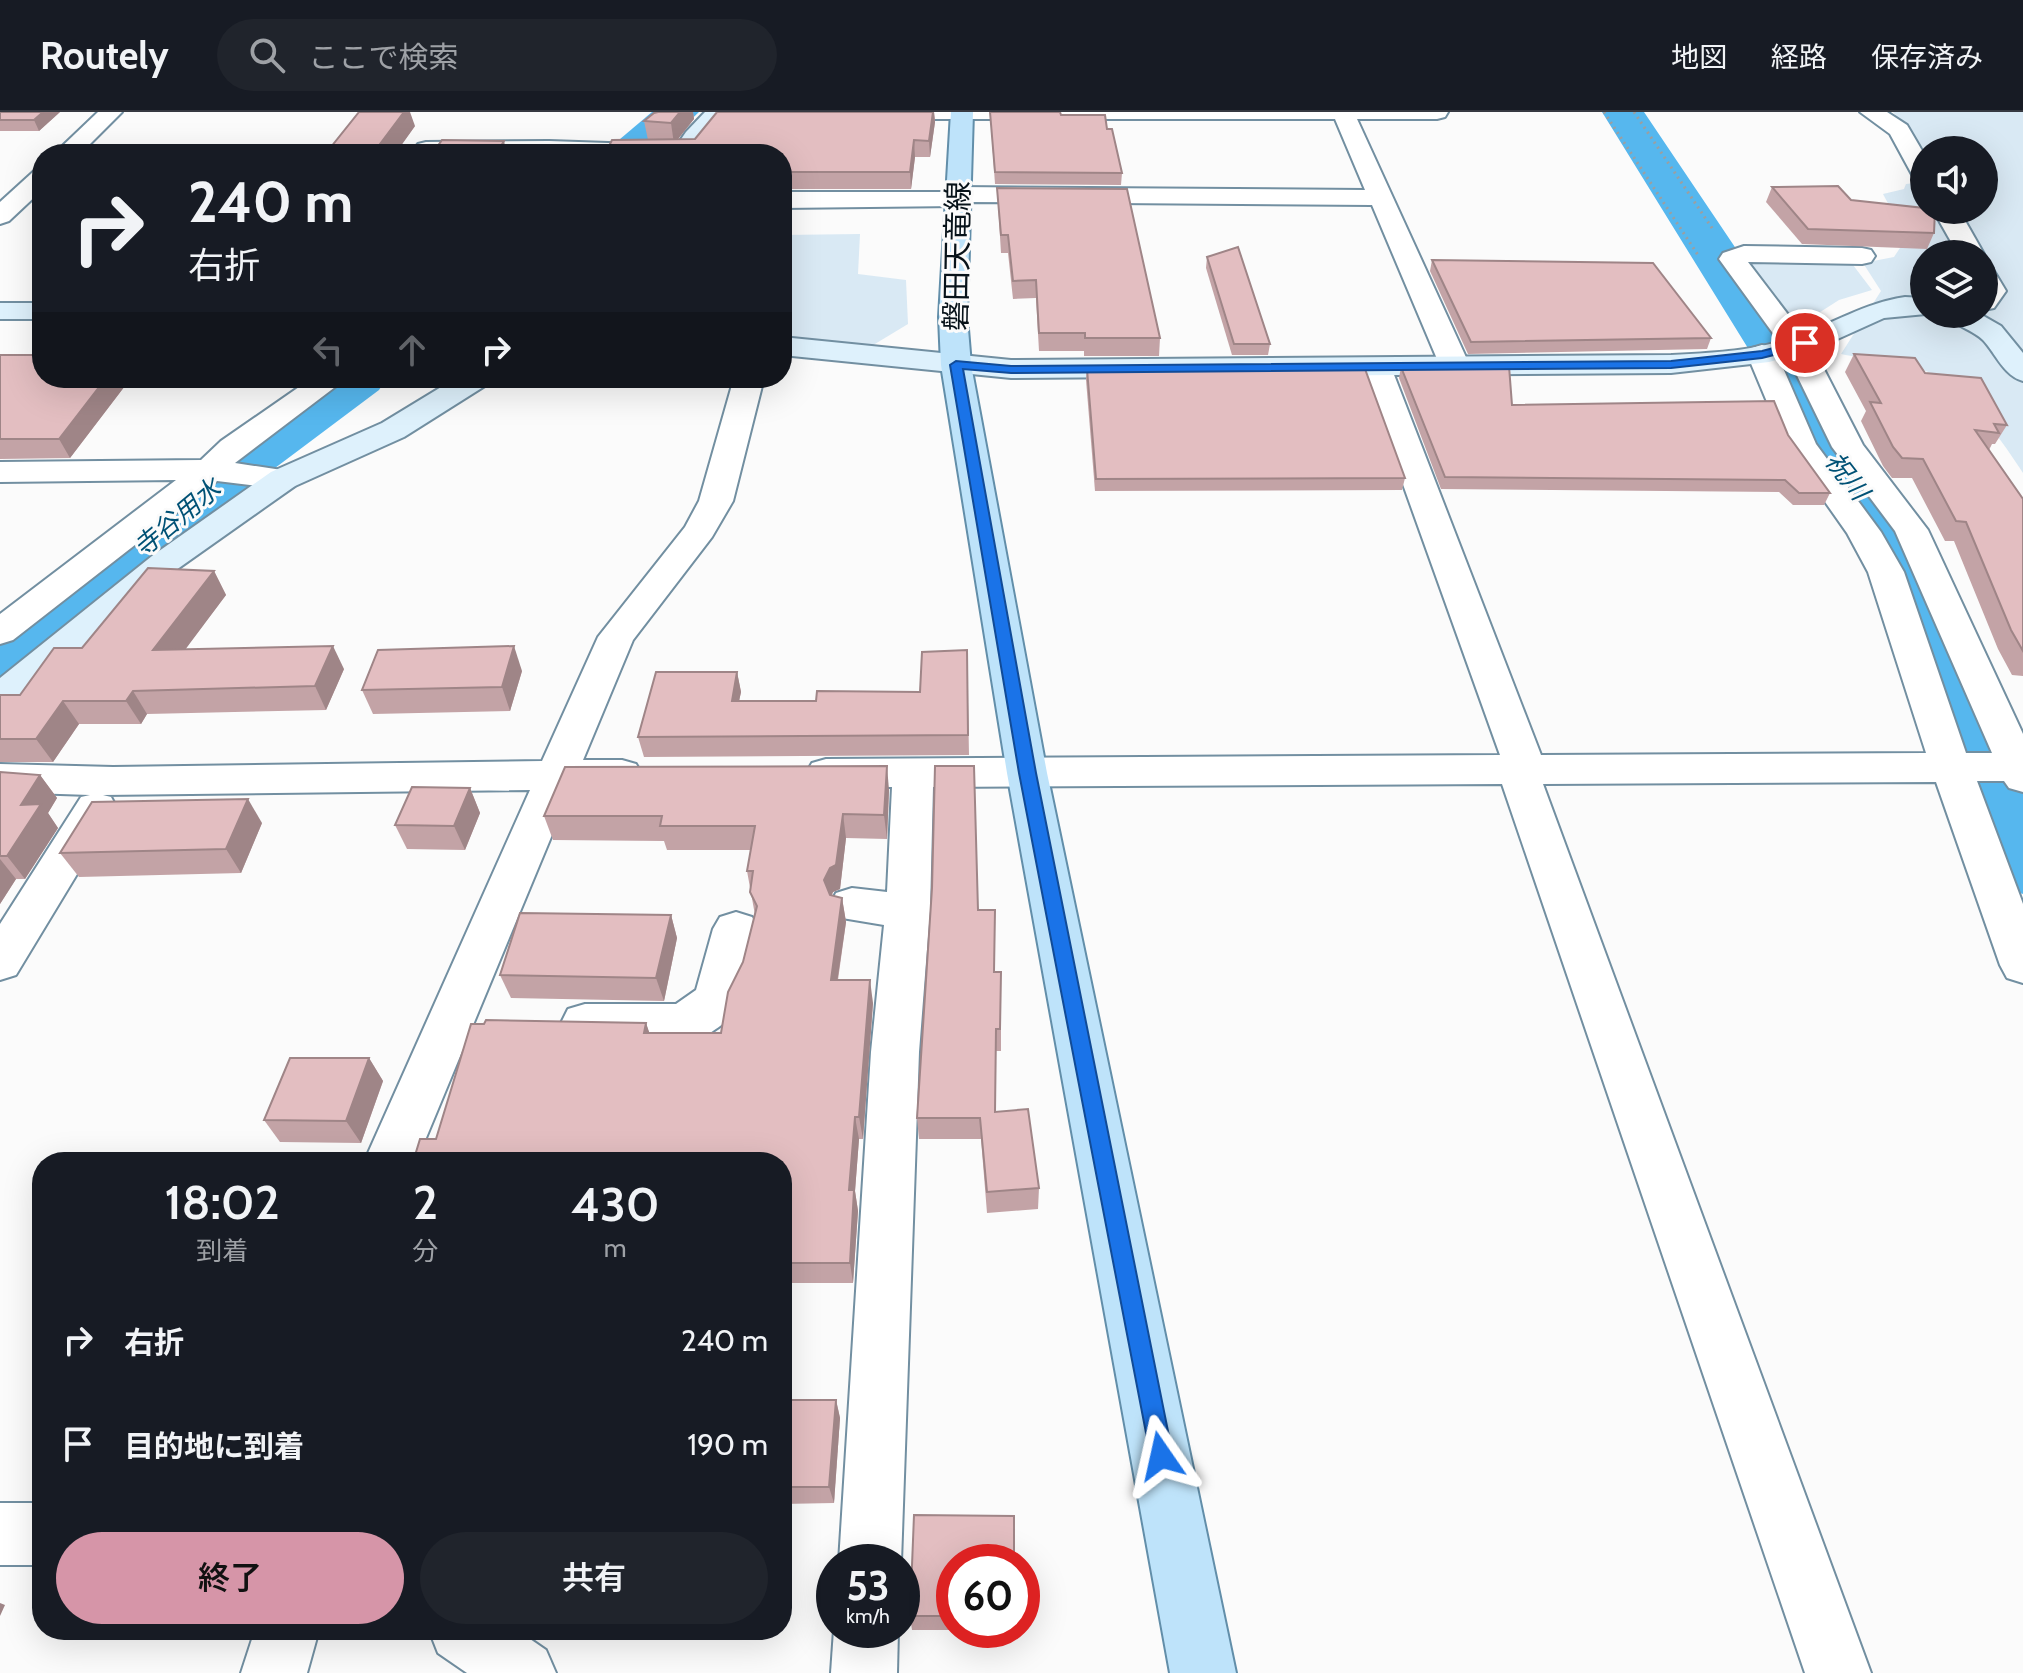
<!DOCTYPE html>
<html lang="ja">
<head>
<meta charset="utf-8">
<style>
	:root { --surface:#171b24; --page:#20242c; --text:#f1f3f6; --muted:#9ea1a6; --line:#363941; --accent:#d695a8 }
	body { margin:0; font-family:Cabin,"Noto Sans JP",sans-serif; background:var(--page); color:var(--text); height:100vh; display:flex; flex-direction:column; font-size:30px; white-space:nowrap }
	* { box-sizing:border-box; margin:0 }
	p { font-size:26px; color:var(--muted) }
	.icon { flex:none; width:44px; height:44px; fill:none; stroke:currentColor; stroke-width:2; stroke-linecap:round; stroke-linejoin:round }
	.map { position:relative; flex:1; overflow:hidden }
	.side { position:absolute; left:32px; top:1040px; width:760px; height:488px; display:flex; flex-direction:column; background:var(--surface); border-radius:32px; box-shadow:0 8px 32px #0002 }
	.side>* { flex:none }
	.top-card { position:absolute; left:32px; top:32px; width:760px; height:244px; border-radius:32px; box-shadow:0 8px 32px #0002; background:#171b24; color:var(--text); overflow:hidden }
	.buttons { position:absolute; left:1910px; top:24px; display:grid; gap:16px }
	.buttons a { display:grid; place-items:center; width:88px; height:88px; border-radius:50%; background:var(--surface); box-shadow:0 8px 32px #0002; font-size:40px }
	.speed { position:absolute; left:816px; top:1432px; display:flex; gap:16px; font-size:40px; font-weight:700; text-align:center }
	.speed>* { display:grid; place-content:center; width:104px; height:104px; border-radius:50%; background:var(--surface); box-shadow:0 8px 32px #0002; line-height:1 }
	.speed small { font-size:20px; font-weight:400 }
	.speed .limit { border:12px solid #d22; background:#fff; color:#111 }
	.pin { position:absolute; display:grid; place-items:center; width:68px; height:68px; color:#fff; margin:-34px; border:4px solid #fff; border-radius:50%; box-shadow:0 2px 8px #0007 }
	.me { position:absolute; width:88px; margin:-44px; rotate:349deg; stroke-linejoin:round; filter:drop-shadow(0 0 6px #0008) }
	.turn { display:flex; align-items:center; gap:28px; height:168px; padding:0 24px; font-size:36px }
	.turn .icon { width:104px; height:104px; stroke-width:2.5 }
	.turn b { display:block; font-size:56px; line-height:68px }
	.lanes { display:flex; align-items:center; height:76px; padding:0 24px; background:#0003; justify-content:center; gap:40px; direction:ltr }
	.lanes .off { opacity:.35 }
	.eta { display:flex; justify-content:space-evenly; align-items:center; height:136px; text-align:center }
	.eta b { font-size:48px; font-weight:600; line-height:56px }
	.cta { display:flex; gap:16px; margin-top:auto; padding:16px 24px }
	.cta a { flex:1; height:92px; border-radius:48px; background:var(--accent); color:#111; font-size:32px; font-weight:600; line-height:92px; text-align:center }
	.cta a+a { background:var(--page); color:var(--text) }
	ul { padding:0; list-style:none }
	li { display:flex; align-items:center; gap:24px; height:104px; padding:0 24px }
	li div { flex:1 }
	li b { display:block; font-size:30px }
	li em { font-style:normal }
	header { display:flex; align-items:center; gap:48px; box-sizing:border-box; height:112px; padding:0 40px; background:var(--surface); border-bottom:2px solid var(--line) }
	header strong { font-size:38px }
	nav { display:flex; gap:44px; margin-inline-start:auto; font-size:28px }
	.search { width:560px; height:72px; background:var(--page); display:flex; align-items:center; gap:20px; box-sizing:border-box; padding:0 28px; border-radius:44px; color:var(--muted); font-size:30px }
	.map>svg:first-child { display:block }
	.green { fill:#d9e9f4; fill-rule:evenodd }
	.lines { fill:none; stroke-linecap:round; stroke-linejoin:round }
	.river { fill:#56b7ee; fill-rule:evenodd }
	.street-casing { stroke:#728fa1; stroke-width:4 }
	.secondary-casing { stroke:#728fa1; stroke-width:4 }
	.primary-casing { stroke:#628ea9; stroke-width:4 }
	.path { stroke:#9b9fa2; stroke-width:3; stroke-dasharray:2 4; stroke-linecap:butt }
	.street { fill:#fff; fill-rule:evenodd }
	.secondary { fill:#def1fc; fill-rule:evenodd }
	.primary { fill:#bee3fa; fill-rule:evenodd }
	.wall { fill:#c3a3a6 }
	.shaded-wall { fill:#9f8587 }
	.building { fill:#e3bec1; stroke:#9f8587; stroke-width:2 }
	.route { fill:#1a73e8; stroke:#114b97; stroke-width:2 }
	.labels { text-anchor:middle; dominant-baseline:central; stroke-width:6; stroke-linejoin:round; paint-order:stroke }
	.far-water-label { font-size:26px; font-style:italic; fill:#005175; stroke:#fbfbfb }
	.street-label { font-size:30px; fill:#08131a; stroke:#fbfbfb }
</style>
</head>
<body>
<header>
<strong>Routely</strong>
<div class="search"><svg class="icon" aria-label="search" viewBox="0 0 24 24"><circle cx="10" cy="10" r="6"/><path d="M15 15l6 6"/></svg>ここで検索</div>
<nav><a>地図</a><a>経路</a><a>保存済み</a></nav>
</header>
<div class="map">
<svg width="2023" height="1561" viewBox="0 0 2023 1561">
	<rect width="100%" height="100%" fill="#fbfbfb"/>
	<!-- green -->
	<g class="green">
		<path d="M1893,0H2023V361C2003,330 1974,289 1943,268C1917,249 1872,249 1841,242L1881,179L1863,151L1894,145L1902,133L1897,108L1883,82L1904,77L1906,72L1924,70V98H1984V38H1925ZM1924,142H1984V202H1924Z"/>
		<polygon points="860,122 858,162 906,168 908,212 865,238 782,229 782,123"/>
		<polygon points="1744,142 1850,149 1872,178 1839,188 1803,211 1794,211"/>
	</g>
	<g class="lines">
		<!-- river -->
		<g class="river">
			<polygon points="652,0 699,0 655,42 607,42 613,33"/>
			<polygon points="1602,0 1644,0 1815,254 1840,297 1853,332 1920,416 2023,658 2023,782 1995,773 1983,752 1857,418 1795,336 1782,297 1759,254"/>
			<polygon points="323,266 387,266 379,278 271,359 25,568 0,575 0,516 229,333"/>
		</g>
		<!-- street casing -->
		<g class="street-casing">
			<g id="street">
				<polygon points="98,0 122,0 80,42 54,42"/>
				<polygon points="804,0 1448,0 1445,5 1437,7 1357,7 1470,254 1465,260 1455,263 1445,260 1440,254 1372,93 969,90 958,94 782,96 782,80 946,80 957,75 1365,78 1335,7 815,7 807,5"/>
				<polygon points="1860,0 1887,0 1907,13 1924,42 1924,70 1915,68 1890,22"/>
				<polygon points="549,29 667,33 675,35 679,40 418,42 414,37 418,32 426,30"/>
				<polygon points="42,58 42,78 9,109 0,112 0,90 33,60"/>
				<polygon points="1933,98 1959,98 1984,142 1958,142"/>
				<polygon points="1744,134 1862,136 1871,138 1875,144 1871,150 1862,152 1748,150 1812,234 1863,333 1928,418 2023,622 2023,680 2009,676 2004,669 1977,669 2023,792 2023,871 2007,866 2000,853 1936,670 1543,672 1871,1561 1805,1561 1502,672 933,675 930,799 919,940 901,1450 839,1450 871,940 884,813 836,805 830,793 836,781 852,776 887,780 892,675 826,675 812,671 806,661 812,651 826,647 1500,643 1361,255 1366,249 1376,246 1386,249 1391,255 1541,643 1926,641 1868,460 1847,421 1785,333 1747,242 1752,236 1762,233 1772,236 1777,242 1816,332 1881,420 1904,460 1966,641 1992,641 1895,419 1832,335 1783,235 1719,147 1723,141"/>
				<polygon points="1984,157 1994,159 2006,179 1994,196 1984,198"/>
				<polygon points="312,266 347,266 235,351 295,360 299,367 295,374 283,377 217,369 13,528 0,532 0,502 176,368 0,370 0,350 201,348 221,329"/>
				<polygon points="734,266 764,266 733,389 712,425 633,528 583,648 622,648 636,652 642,662 636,672 622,676 571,677 416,1050 364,1050 530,678 103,683 111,685 117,696 16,863 0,868 0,812 81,685 90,683 0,680 0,652 113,655 542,649 598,525 685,415 699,389"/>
				<path d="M736,800L752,805L759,817C752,842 750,878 735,899C726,913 700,929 684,931C658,936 593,933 568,925L561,911L568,897L585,892H676L696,878L713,817L720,805Z"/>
				<rect x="0" y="1391" width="42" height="62"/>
				<polygon points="255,1518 319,1518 307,1561 241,1561"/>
				<polygon points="429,1518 517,1518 546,1538 556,1561 467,1561 438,1541"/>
				<polygon points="834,1518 898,1518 897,1561 831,1561"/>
			</g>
		</g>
		<!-- secondary casing -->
		<g class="secondary-casing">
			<g id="secondary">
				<polygon points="705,0 729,0 695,42 671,42 686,20"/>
				<path d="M1905,185L1924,186L1926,202L1884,206L1811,239L1769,250L1671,261L1011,266L782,243V225L1011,248L1671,243C1712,241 1756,239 1794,225C1833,212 1864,191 1905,185Z"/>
				<rect x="0" y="191" width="42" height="16"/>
				<path d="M1946,202H1980L2001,214L2023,241V269C2004,264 1996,242 1983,228C1972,217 1955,215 1946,202Z"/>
				<polygon points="456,266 492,266 488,272 404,325 295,374 176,458 14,595 0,599 0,566 152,444 271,360 382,311"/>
			</g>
		</g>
		<!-- primary casing -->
		<g class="primary-casing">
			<polygon id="primary" points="951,0 973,0 967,205 971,253 1047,661 1236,1561 1170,1561 1007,661 941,253 939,205"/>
		</g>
		<!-- path -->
		<g class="path">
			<polyline points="1604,0 1698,143"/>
			<polyline points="1634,0 1714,119"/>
		</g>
		<!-- street -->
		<use href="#street" class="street"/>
		<!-- secondary -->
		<use href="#secondary" class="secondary"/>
		<!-- primary -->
		<use href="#primary" class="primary"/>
	</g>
	<!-- wall -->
	<g class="wall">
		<polygon points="0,0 60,0 39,19 0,19"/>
		<polygon points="658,0 693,0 694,7 678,27 695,27 717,0 934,0 935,10 930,45 915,45 911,77 782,77 782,42 648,28 644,9"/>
		<polygon points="990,0 1061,3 1107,17 1122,61 1121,73 995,72"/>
		<polygon points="415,14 395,42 328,42 327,40"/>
		<polygon points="1772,75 1851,88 1934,121 1927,137 1802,132 1766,90"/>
		<polygon points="997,76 1160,226 1159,244 1084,244 1084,239 1039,239 1036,186 1013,187 1008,141 1001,141"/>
		<polygon points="1207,145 1270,232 1268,243 1232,243 1206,156"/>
		<polygon points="1432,148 1711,226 1707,237 1468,242 1430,159"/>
		<polygon points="1854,242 1925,261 2007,313 1995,332 1992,332 1989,338 2023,387 2023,564 2012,563 1998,537 1954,429 1945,429 1912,366 1892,366 1883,354 1861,309 1866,299 1845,260"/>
		<polygon points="0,243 42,266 131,266 70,346 0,347"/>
		<polygon points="1401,255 1512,293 1788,323 1830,381 1824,393 1793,393 1779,380 1441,377 1399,266"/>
		<polygon points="1087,257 1405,366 1402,378 1095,379 1086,268"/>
		<polygon points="214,459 226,483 185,537 344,557 326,598 147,602 141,612 79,612 53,650 0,650 0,583 20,583 82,536"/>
		<polygon points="967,538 969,643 644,645 638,625 737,560 741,580 739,589 816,589 920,580"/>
		<polygon points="522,559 510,599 373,602 362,578"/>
		<polygon points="0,660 40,663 57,686 48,701 58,716 25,767 16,767 0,792"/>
		<polygon points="470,676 480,701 465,738 407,737 395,713"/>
		<polygon points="889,678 887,727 846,726 840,777 833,780 832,783 842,786 846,810 838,868 873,891 863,1027 859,1027 855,1079 858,1099 853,1171 782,1171 782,1050 436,1027 646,911 649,921 721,921 743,850 755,803 747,759 751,738 667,738 664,729 553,728 544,704"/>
		<polygon points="262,711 241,761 79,765 60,741"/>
		<polygon points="978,798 995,860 1001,860 1001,939 996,939 996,999 1039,1076 1038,1097 987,1101 981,1027 919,1027 917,1006"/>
		<polygon points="671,803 677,826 664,889 511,886 500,863"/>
		<polygon points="369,946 383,969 361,1031 280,1030 264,1008"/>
		<polygon points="782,1288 836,1288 840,1306 834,1391 782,1392"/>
		<polygon points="954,1450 954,1518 912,1518 910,1504"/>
	</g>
	<!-- shaded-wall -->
	<g class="shaded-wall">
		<polygon points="43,0 60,0 39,19 34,8"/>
		<polygon points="404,0 410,0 415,14 395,42 374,42 374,40"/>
		<polygon points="680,0 693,0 694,7 674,32 671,11"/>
		<polygon points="933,0 934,0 935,10 930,45 929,29"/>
		<polygon points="914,28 915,45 911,77 910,60"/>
		<polygon points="504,29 507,42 496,42"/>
		<polygon points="106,266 131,266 70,346 59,327"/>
		<polygon points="214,459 226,483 167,562 153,538"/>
		<polygon points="333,534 344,557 326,598 315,574"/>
		<polygon points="514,534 522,559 510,599 502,575"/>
		<polygon points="737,560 741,580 735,608 732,589"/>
		<polygon points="133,579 147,602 141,612 126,589"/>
		<polygon points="63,589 79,612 53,650 36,627"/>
		<polygon points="887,654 889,678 887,727 884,703"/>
		<polygon points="40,663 57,686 48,701 58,716 25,767 7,744 21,693"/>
		<polygon points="470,676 480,701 465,738 454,714"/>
		<polygon points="248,687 262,711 241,761 226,737"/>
		<polygon points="843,702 846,726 840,777 833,780 827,792 824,768"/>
		<polygon points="0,747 16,767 0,792"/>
		<polygon points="842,786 846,810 834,891 831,868"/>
		<polygon points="671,803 677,826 664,889 656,866"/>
		<polygon points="870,868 873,891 863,1027 859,1005"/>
		<polygon points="646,911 654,934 644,921"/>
		<polygon points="369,946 383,969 361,1031 346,1009"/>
		<polygon points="855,1005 859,1027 855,1079 858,1099 853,1171 850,1151 849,1078"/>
		<polygon points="836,1288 840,1306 834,1391 829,1375"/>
		<polygon points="0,1491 5,1493 0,1504"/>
	</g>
	<!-- building -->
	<g class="building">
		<polygon points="0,0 43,0 34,8 0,8"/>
		<polygon points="359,0 404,0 374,40 327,40"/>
		<polygon points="658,0 680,0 671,11 644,9 654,1"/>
		<polygon points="717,0 933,0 929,29 914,28 910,60 782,60 782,42 605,42 612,28 695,27"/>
		<polygon points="990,0 1060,0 1061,3 1105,3 1107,17 1112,17 1122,61 995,60"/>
		<polygon points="442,28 504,29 496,42 432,42"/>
		<polygon points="1838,74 1851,88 1924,96 1924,98 1935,98 1934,121 1808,117 1772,75"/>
		<polygon points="997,76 1127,77 1160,226 1085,226 1085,221 1039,221 1036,168 1013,169 1008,123 1001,123"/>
		<polygon points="1238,135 1270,232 1234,232 1207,145"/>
		<polygon points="1432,148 1653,151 1711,226 1471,230"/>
		<polygon points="1854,242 1915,246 1925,261 1981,266 2007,313 1994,312 1999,321 1975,318 2023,387 2023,539 2011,518 1966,410 1956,409 1923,347 1902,346 1893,335 1870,290 1881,291"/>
		<polygon points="0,243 42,243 42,266 106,266 59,327 0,327"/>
		<polygon points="1509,254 1512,293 1774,289 1788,323 1830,381 1799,381 1785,368 1445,365 1401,255"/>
		<polygon points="1278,255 1365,257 1405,366 1096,367 1087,257"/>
		<polygon points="148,456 214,459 153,538 333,534 315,574 133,579 126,589 63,589 36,627 0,627 0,583 20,583 54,536 82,536"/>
		<polygon points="514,534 502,575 362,578 378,538"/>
		<polygon points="967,538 968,623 638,625 656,560 737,560 732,589 816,589 817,579 920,580 922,540"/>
		<polygon points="887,654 884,703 843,702 836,753 830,756 824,768 830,783 842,786 831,868 870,868 859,1005 855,1005 849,1078 854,1078 850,1151 782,1151 782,1050 413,1050 420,1027 436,1027 471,912 484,912 486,908 646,911 644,921 721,921 728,880 743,850 757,794 750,780 753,759 747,759 755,714 660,714 662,704 544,704 565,655"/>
		<polygon points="935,654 974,654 978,798 995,798 994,860 1001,860 1000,917 996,917 995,1000 1028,997 1039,1076 987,1080 980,1006 917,1006 932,776"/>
		<polygon points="0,660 40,663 21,693 41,692 7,744 0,744"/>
		<polygon points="412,675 470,676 454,714 395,713"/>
		<polygon points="248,687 226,737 60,741 92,690"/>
		<polygon points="520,801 671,803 656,866 500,863"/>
		<polygon points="290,946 369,946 346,1009 264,1008"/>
		<polygon points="782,1288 836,1288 829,1375 782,1375"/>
		<polygon points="914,1403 1014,1404 1014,1450 954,1450 954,1504 910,1504"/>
	</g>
	<!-- route -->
	<polygon class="route" points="1805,228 1811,231 1809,234 1762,246 1671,256 1011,261 963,257 1036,661 1173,1344 1169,1352 1161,1356 1152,1352 1019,661 950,253 956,249 1011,254 1671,249 1762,239"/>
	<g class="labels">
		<!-- far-water labels -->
		<g class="far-water-label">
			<text transform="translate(1847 364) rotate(52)">祝川</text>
			<text transform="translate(177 406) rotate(-40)">寺谷用水</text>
		</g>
		<!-- street labels -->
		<g class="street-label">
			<text transform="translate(957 144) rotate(-89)">磐田天竜線</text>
		</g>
	</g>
</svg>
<div class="buttons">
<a><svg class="icon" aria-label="sound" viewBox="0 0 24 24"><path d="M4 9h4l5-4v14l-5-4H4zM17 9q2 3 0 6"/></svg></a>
<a><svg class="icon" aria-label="layers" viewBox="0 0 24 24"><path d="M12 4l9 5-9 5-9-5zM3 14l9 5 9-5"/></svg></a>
</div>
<div class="speed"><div>53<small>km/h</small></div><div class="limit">60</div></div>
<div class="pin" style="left:1805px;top:231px;background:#d93025"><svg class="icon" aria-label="arrive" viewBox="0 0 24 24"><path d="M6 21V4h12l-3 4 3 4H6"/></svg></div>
<svg class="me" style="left:1161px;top:1344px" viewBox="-20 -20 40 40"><path d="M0-17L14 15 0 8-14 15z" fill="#1a73e8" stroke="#fff" stroke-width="4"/></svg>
<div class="top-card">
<div class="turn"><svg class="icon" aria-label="right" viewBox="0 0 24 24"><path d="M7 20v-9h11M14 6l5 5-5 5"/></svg><div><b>240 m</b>右折</div></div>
<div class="lanes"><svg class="icon off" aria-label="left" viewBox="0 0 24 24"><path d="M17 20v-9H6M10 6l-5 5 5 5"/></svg><svg class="icon off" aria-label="ahead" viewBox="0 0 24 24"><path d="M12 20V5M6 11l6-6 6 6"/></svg><svg class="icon" aria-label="right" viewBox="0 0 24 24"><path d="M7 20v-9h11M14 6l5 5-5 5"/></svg></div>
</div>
<section class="side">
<div class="eta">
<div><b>18:02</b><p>到着</p></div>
<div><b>2</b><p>分</p></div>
<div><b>430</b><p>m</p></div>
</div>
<ul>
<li><svg class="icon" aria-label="right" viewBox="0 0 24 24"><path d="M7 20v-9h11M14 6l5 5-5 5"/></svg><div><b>右折</b></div><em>240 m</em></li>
<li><svg class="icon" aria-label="arrive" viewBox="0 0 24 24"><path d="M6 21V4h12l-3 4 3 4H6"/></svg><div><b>目的地に到着</b></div><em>190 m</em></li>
</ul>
<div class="cta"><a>終了</a><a>共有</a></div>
</section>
</div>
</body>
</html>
